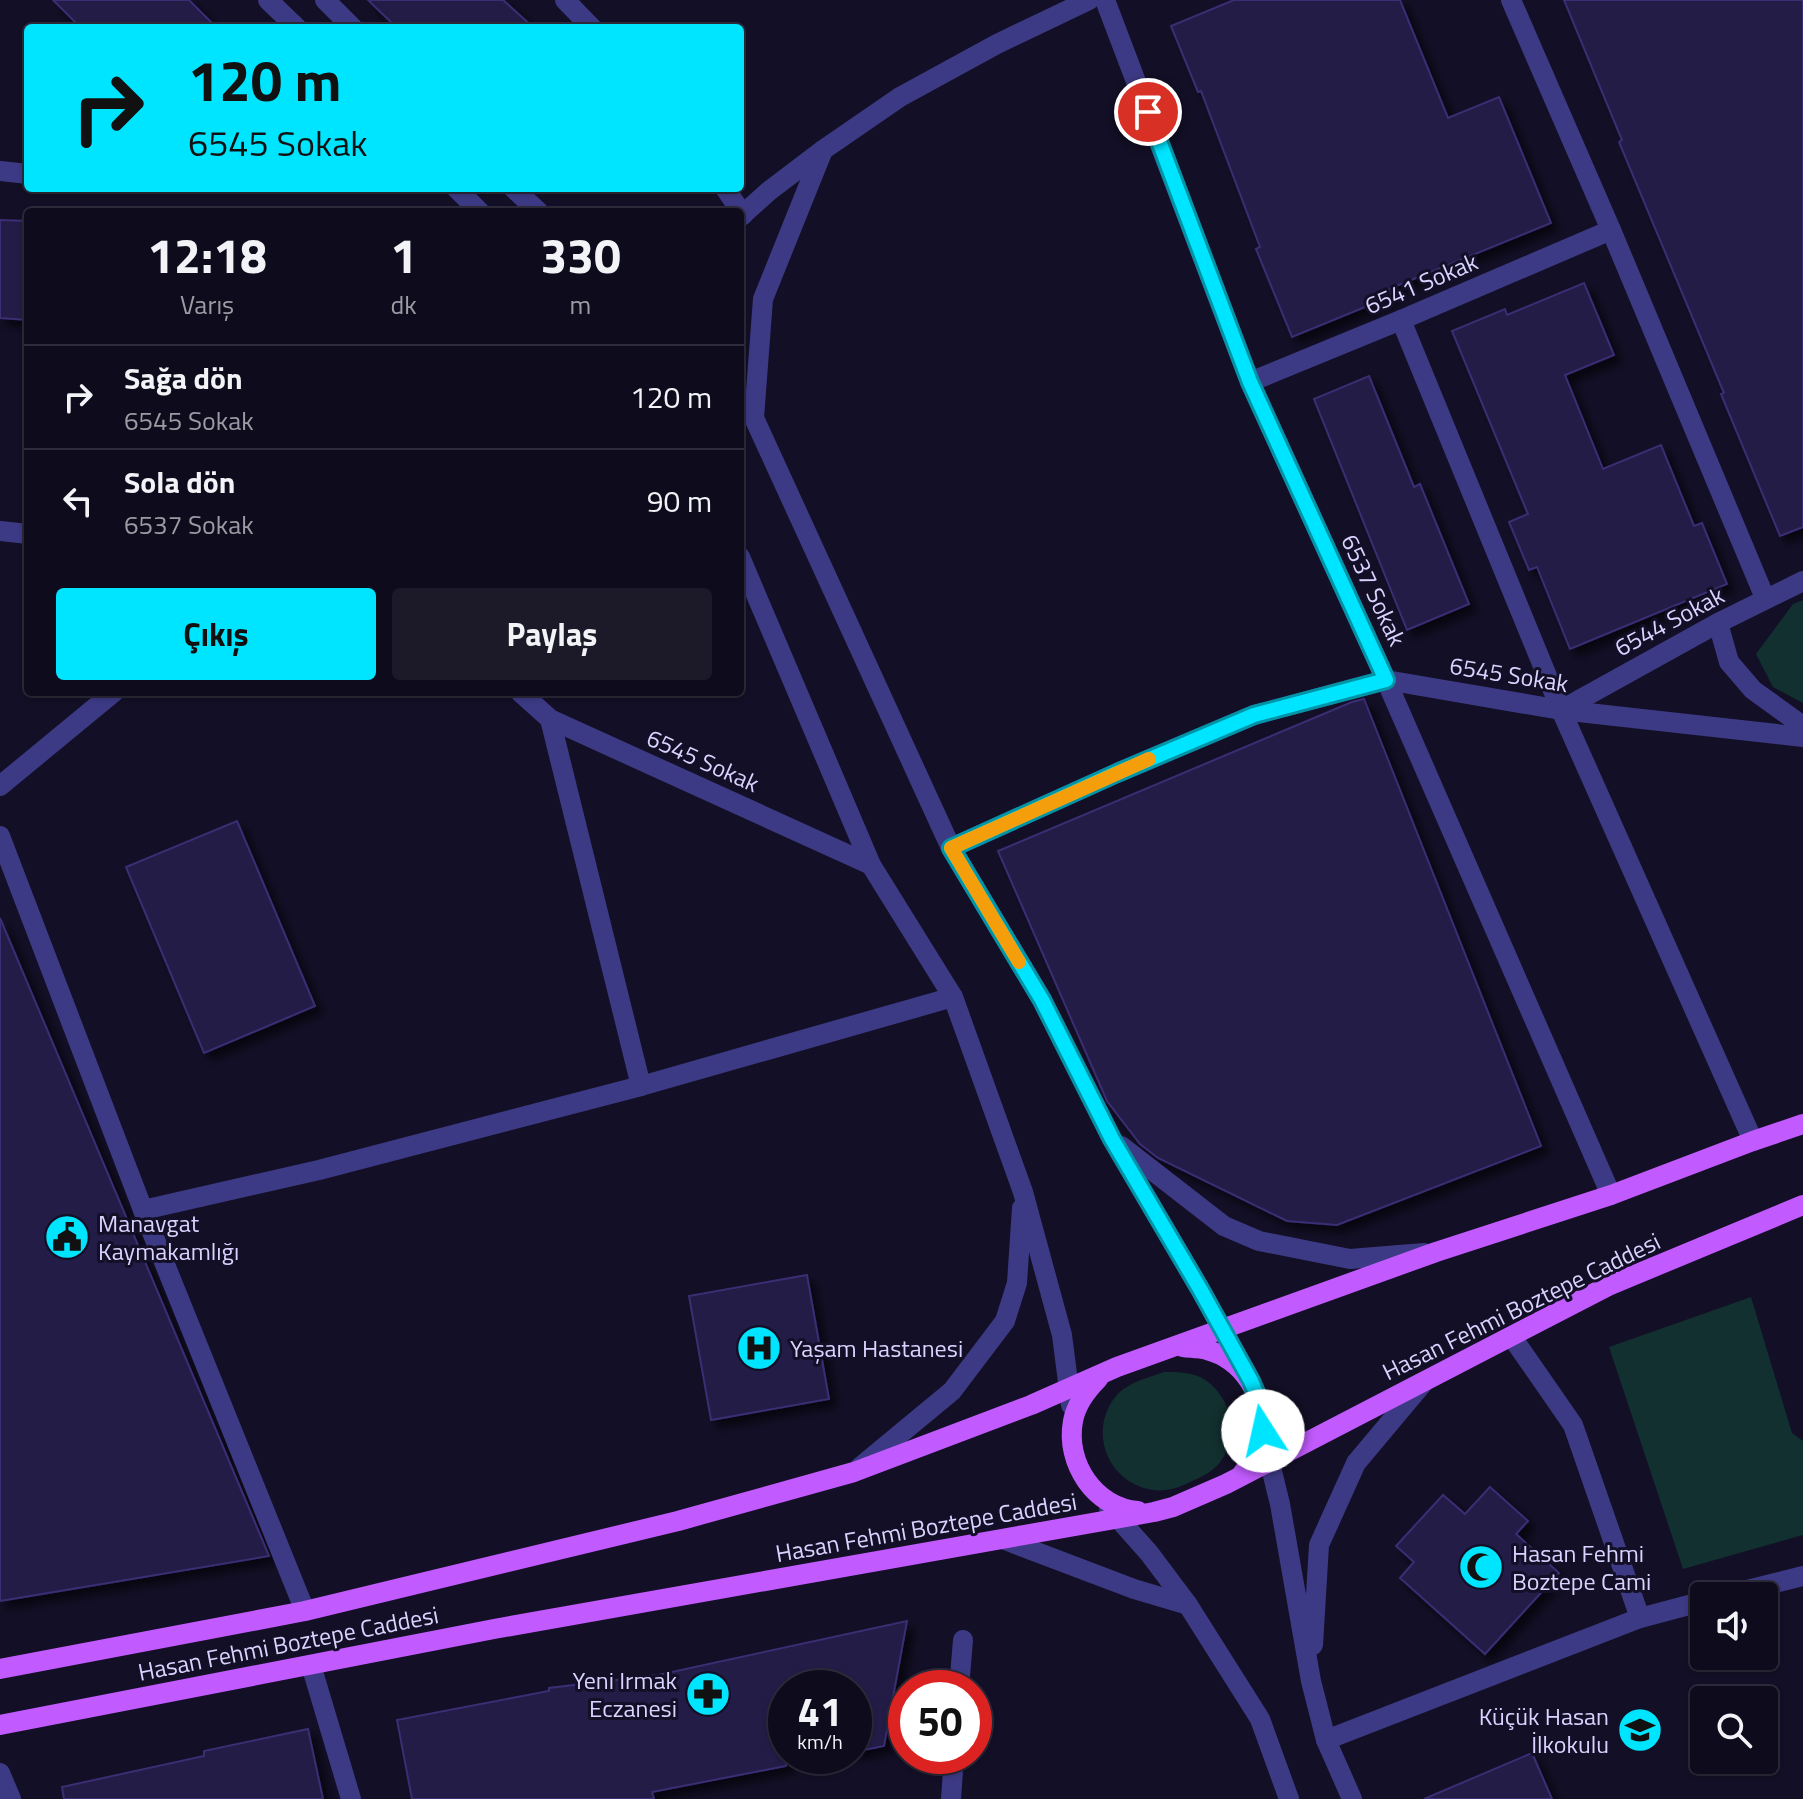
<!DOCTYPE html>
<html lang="tr">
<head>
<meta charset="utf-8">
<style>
	:root { --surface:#0e0b1c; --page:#1c1929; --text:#f1f3f6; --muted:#9b9ba3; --line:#2e2b3b; --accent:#00e5ff }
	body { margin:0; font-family:"Titillium Web",sans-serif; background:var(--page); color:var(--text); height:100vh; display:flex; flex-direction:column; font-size:30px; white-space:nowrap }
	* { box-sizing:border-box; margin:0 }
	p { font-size:26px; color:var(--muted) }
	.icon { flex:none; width:44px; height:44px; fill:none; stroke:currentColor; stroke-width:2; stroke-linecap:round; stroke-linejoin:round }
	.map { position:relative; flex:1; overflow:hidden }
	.details { position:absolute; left:24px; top:208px; width:720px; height:488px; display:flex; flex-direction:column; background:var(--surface); border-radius:8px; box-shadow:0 2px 6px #0004,0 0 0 2px var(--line) }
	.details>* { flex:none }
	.top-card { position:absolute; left:24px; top:24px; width:720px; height:168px; border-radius:8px; box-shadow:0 2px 6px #0004,0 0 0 2px var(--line); background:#00e5ff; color:#111; overflow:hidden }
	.tools { position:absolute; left:1690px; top:1582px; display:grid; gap:16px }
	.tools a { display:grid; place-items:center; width:88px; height:88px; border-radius:8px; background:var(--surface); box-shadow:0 2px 6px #0004,0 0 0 2px var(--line); font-size:40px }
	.speed { position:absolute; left:768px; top:1670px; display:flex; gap:16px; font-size:40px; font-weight:700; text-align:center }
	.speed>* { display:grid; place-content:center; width:104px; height:104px; border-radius:50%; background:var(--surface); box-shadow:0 2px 6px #0004,0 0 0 2px var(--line); line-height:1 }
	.speed small { font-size:20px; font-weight:400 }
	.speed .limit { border:12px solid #d22; background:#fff; color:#111 }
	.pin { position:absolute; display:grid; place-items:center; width:68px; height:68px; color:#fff; margin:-34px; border:4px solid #fff; border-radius:50%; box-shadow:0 2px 8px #0007 }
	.me { position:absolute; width:88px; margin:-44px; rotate:350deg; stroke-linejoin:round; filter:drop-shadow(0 0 6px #0008) }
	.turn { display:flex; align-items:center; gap:28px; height:168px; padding:0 32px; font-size:36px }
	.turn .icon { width:104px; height:104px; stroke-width:2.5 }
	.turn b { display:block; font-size:56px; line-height:68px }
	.eta { display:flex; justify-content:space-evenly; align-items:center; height:136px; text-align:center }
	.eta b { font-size:48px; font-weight:700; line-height:56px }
	.action { display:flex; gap:16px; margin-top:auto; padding:16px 32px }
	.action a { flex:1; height:92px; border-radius:8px; background:var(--accent); color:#111; font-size:32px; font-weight:700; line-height:92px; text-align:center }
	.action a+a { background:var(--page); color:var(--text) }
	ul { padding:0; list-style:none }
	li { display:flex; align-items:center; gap:24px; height:104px; padding:0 32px; border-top:2px solid var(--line) }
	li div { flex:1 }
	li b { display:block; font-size:30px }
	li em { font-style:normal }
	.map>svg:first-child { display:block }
	.green { fill:#12302f }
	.building { fill:#241b47; stroke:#3b2d73; stroke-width:2; filter:url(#shadow) }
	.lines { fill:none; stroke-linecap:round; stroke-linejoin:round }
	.minor { stroke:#3d3a85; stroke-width:20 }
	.major { stroke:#c25bff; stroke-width:20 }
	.route-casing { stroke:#0095a6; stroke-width:20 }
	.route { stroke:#00e5ff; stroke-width:14 }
	.slow { stroke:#f59e0b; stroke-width:14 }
	.labels { text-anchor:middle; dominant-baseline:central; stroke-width:6; stroke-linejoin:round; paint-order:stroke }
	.street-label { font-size:24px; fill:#d9d4ff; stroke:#130f26 }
	.poi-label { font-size:24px; fill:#d9d4ff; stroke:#130f26; text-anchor:start }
</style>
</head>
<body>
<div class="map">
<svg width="1803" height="1799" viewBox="0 0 1803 1799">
	<defs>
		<filter id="shadow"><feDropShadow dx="7" dy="7" stdDeviation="4" flood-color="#0009"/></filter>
	</defs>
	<rect width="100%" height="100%" fill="#130f26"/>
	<!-- green -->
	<g class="green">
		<polygon points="1803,600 1803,703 1773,687 1756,654 1793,604"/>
		<polygon points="1751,1297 1792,1433 1803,1441 1803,1535 1683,1569 1609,1347"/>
		<path d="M1164,1372C1177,1372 1188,1372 1200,1377C1230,1392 1241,1434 1221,1461C1212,1473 1199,1478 1186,1484C1170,1492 1150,1493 1134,1484C1102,1467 1092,1425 1116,1396C1128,1382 1148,1378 1164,1372Z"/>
	</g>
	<!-- building -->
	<g class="building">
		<polygon points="53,0 189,0 217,28 81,28"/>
		<polygon points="368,0 503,0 534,28 397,28"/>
		<polygon points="1234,0 1400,0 1448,118 1499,97 1551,223 1389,289 1392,296 1292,337 1256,249 1260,247 1201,91 1198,92 1171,26"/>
		<polygon points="1564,0 1803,0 1803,527 1780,536 1721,394 1724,393 1619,142 1622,140"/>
		<polygon points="0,220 28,221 28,320 0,318"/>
		<polygon points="1584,283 1614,355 1565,375 1603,469 1661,445 1694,526 1702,523 1727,584 1570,649 1537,567 1529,570 1509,522 1528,514 1452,331 1505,309 1507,315"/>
		<polygon points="1369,376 1414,487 1420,484 1469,604 1407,630 1314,399"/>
		<polygon points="1364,699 1541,1146 1337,1225 1287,1221 1158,1158 1140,1144 1107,1101 998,851 1352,702"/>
		<polygon points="237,821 315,1006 204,1053 126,867"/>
		<polygon points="0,918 256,1525 269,1556 0,1601"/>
		<polygon points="807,1275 829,1399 711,1420 689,1296"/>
		<polygon points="1490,1487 1528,1521 1516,1534 1559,1573 1485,1654 1400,1578 1414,1562 1396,1546 1443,1495 1465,1514"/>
		<polygon points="907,1621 884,1746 854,1752 854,1688 786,1688 786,1766 652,1792 654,1799 412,1799 397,1720 549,1691 549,1688 658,1675"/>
		<polygon points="308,1729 323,1799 64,1799 62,1787 204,1756 204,1751"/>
		<polygon points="1532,1753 1552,1799 1424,1799"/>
	</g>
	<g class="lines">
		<!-- minor -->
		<g class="minor">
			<polyline points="268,0 297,28"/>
			<polyline points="325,0 353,28"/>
			<polyline points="565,0 592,28"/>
			<polyline points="1105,0 1250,382 1386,680 1611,1195"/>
			<polyline points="1511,0 1611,230 1765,598"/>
			<polyline points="0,171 28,174"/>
			<polyline points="456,188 480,212"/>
			<polyline points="513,188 539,212"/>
			<polyline points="725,188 743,215"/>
			<polyline points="740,217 769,191 823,150 900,97 997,44 1089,0"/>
			<polyline points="1401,320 1561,710 1753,1141"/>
			<polyline points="1250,382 1401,320 1611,230"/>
			<polyline points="740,402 754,418 951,848 1042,1000 1112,1139 1200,1289 1247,1374"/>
			<polyline points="754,418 763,299 823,150"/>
			<polyline points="0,531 28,534"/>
			<polyline points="740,557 871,865 953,997 1023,1192 1062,1335 1071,1405"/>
			<polyline points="1718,623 1729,662 1753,690 1803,726"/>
			<polyline points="520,692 550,719 871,865"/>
			<polyline points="1561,710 1718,623 1803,581"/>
			<polyline points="550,719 641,1086"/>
			<polyline points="0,786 114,692"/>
			<polyline points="0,836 143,1210 305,1611"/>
			<polyline points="951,848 1117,773 1254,715 1386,680 1561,710 1803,737"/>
			<polyline points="1121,1146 1224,1226 1259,1241 1350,1259 1424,1253"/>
			<polyline points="143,1210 319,1170 641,1086 953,997"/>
			<polyline points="1512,1337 1573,1425 1640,1618"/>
			<polyline points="1266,1447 1280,1504 1311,1681 1326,1740 1352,1799"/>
			<polyline points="859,1468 952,1391 1005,1321 1017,1283 1022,1208"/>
			<polyline points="1109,1508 1149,1553 1188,1605 1260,1719 1289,1799"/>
			<polyline points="1005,1540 1134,1589 1188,1605"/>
			<polyline points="1723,1596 1803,1576"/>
			<polyline points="1313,1645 1319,1545 1356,1463 1423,1383"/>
			<polyline points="311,1665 351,1799"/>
			<polyline points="959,1688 963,1640"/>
			<polyline points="1326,1740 1640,1618 1704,1601"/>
			<polyline points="0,1773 11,1799"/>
			<polyline points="951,1799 954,1756"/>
		</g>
		<!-- major -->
		<g class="major">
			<path d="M1183,1347C1191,1348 1200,1348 1207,1350C1242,1359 1265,1395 1263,1430C1261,1447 1252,1461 1242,1474"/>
			<path d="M1098,1379C1087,1390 1076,1405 1073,1421C1065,1463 1095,1508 1138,1511"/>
			<polyline points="0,1669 305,1611 678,1521 854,1472 1031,1405 1117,1367 1436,1252 1611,1195 1753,1141 1803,1124"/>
			<polyline points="0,1725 494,1629 1154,1512 1173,1507 1226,1484 1608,1286 1803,1205"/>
		</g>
	</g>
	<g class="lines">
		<!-- route casing -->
		<g class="route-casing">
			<polyline id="route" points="1148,112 1250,382 1386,680 1254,715 1117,773 951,848 1042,1000 1112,1139 1200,1289 1251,1381 1261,1405 1263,1431"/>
		</g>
		<!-- route -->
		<use href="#route" class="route"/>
		<!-- slow -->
		<polyline class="slow" points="1019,962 951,848 1149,759"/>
	</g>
	<!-- icons -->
	<defs>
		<g id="civic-disc" transform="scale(2.3)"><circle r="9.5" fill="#00e5ff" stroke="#130f26"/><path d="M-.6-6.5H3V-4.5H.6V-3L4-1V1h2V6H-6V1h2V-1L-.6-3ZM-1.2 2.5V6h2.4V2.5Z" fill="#111"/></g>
		<g id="hospital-disc" transform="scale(2.3)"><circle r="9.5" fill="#00e5ff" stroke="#130f26"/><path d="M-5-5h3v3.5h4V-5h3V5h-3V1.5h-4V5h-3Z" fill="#111"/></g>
		<g id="mosque-disc" transform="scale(2.3)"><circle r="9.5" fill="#00e5ff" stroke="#130f26"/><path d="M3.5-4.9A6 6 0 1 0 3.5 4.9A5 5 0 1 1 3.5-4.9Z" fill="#111"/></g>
		<g id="pharmacy-disc" transform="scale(2.3)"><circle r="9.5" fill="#00e5ff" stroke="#130f26"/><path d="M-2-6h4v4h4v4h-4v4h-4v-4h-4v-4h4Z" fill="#111"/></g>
		<g id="school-disc" transform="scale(2.3)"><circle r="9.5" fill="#00e5ff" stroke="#130f26"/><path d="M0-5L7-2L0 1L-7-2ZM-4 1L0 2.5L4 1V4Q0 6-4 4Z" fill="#111"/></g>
	</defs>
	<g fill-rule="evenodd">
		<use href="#civic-disc" x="67" y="1237"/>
		<use href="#hospital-disc" x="759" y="1348"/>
		<use href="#mosque-disc" x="1481" y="1567"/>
		<use href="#pharmacy-disc" x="708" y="1694"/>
		<use href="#school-disc" x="1640" y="1730"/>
	</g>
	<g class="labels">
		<!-- street labels -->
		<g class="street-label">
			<text transform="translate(1421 283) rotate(-23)">6541 Sokak</text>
			<text transform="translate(1374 590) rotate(65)">6537 Sokak</text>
			<text transform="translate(1669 621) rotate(-28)">6544 Sokak</text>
			<text transform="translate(1509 674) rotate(9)">6545 Sokak</text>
			<text transform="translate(703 760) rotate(24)">6545 Sokak</text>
			<text transform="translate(1521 1306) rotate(-26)">Hasan Fehmi Boztepe Caddesi</text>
			<text transform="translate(926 1527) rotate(-10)">Hasan Fehmi Boztepe Caddesi</text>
			<text transform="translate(288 1643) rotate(-11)">Hasan Fehmi Boztepe Caddesi</text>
		</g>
		<!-- poi labels -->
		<g class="poi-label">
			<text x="98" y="1223">Manavgat<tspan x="98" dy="28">Kaymakamlığı</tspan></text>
			<text x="790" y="1348">Yaşam Hastanesi</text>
			<text x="1512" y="1553">Hasan Fehmi<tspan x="1512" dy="28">Boztepe Cami</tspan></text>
			<text x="677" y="1680" text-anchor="end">Yeni Irmak<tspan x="677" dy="28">Eczanesi</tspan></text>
			<text x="1609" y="1716" text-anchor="end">Küçük Hasan<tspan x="1609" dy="28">İlkokulu</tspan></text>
		</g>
	</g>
</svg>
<div class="tools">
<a><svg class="icon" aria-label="sound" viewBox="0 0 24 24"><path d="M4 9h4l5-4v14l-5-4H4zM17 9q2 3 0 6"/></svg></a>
<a><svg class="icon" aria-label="search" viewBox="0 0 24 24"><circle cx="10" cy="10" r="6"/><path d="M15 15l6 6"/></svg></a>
</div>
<div class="speed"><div>41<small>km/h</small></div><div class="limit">50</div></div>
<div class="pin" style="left:1148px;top:112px;background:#d93025"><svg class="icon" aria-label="arrive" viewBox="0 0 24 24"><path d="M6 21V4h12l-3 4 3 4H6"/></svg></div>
<svg class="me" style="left:1263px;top:1431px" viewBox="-20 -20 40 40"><circle r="19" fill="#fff"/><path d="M0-13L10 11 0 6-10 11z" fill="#00e5ff"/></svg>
<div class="top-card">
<div class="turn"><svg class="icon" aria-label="right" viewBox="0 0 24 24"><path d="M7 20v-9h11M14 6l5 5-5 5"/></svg><div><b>120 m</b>6545 Sokak</div></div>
</div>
<section class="details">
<div class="eta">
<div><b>12:18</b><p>Varış</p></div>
<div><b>1</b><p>dk</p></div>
<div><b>330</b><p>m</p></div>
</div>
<ul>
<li><svg class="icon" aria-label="right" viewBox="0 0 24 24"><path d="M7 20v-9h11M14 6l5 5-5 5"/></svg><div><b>Sağa dön</b><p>6545 Sokak</p></div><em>120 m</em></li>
<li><svg class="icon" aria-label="left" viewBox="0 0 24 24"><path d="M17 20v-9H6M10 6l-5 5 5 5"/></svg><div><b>Sola dön</b><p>6537 Sokak</p></div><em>90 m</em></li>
</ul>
<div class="action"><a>Çıkış</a><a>Paylaş</a></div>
</section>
</div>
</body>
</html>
